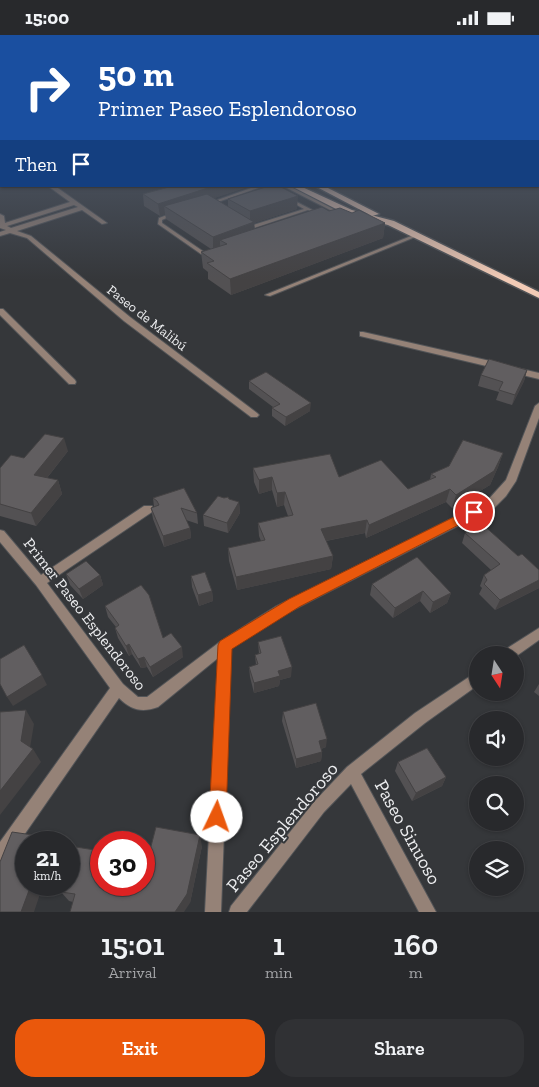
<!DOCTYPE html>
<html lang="en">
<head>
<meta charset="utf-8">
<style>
	:root { --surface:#28292c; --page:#303134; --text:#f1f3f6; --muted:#a5a6a9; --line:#444548; --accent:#ea580c }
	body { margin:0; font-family:"Zilla Slab",serif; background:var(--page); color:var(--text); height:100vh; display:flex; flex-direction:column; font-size:19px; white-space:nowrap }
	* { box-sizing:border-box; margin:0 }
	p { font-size:16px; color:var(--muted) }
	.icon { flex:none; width:28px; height:28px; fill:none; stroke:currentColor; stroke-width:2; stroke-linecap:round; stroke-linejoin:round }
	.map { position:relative; height:877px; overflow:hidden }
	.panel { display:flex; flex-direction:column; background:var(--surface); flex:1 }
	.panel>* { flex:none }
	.guide { position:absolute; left:0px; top:0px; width:540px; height:152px; box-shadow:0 1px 4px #0004,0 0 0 1px var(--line); background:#1a4fa0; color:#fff; overflow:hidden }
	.needle { width:32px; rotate:168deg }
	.buttons { position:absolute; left:469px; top:611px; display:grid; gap:10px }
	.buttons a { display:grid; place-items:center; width:55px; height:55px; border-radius:50%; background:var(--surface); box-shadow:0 1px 4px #0004,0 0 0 1px var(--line); font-size:25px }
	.speed { position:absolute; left:15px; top:796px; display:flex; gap:10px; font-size:25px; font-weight:700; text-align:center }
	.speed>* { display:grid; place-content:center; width:65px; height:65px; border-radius:50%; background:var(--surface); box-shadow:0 1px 4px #0004,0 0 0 1px var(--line); line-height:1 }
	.speed small { font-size:12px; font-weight:400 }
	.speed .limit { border:8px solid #d22; background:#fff; color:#111 }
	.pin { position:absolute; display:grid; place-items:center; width:42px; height:42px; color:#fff; margin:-21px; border:2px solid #fff; border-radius:50%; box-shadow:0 1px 5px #0007 }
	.me { position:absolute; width:55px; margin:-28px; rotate:3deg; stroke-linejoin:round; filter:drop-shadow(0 0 4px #0008) }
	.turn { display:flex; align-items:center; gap:18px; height:105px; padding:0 15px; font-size:22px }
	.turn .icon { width:65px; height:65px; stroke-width:2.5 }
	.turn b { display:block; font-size:35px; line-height:42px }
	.then { display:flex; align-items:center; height:48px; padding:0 15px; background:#0003; gap:10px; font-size:19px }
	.eta { display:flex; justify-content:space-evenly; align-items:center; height:85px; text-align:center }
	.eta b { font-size:30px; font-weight:600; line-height:35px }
	.action { display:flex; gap:10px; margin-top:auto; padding:10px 15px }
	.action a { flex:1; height:58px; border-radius:20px; background:var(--accent); color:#fff; font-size:20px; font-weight:600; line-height:58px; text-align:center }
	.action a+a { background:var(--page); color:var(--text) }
	.status { display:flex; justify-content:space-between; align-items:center; height:35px; padding:0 25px; background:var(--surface); direction:ltr }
	.status svg { height:14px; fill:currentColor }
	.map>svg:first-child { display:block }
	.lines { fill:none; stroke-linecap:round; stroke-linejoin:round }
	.lane-casing { stroke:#525457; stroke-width:2 }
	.street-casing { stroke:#525457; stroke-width:2 }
	.primary-casing { stroke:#525457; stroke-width:3 }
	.lane { fill:#958277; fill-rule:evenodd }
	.street { fill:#958277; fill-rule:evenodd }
	.primary { fill:#f2cbb6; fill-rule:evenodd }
	.wall { fill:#535153 }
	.shaded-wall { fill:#444243 }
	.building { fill:#615e60; stroke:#444243 }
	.route { fill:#ea580c; stroke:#983908 }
	.labels { text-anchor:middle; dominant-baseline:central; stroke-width:4; stroke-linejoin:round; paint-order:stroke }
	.far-street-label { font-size:14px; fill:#ecedef; stroke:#35373a }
	.street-label { font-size:16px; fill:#ecedef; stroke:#35373a }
	.near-street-label { font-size:19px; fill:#ecedef; stroke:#35373a }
</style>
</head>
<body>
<div class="status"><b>15:00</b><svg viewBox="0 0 49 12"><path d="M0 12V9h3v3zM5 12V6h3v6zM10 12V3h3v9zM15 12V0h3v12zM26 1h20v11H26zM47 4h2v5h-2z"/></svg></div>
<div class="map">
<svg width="539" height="877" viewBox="0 0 539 877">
	<rect width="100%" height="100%" fill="#35373a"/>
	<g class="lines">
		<!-- lane casing -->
		<g class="lane-casing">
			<g id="lane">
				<polygon points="257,151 264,151 212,169 209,168"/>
				<polygon points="283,151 289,151 343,179 340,180"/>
				<polygon points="289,163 322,180 319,181 308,175 251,194 247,194 247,192 304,174 288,165 287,164"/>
				<polygon points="172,178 175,179 162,185 162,188 204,217 213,218 213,220 201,219 158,189 159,183"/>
				<polygon points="416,199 420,200 270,261 265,260"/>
			</g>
		</g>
		<!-- street casing -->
		<g class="street-casing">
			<g id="street">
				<path d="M48,151H55L107,188L102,189L82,175L17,196L31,201L130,282L257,378L259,380L257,382H251L124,286L27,203L10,198L0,201V197L6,195L0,193V179L4,181L5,188L70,167ZM74,170L78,172L11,193L7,191Z"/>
				<polygon points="0,274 3,274 75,345 76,347 75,349 69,349 0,280"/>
				<polygon points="360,297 363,297 499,328 503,331 499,334 360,301"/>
				<polygon points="513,332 539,338 539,344 510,337 509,335"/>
				<path d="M539,368V383L516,446L506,461L495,472L283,580L231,613L221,877H205L218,623L158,672C142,678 131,675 119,663L6,826L0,828V807L110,653L36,550L0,507V495L4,496L41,540L144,471H152L153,474L152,477L47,548L123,649L138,662H147L221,606L275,572L487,466L506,445L535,371Z"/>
				<polygon points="539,593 539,605 515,622 515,620 502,620 503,616"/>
				<polygon points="478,636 478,650 425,688 361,739 436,877 419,877 351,749 324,777 247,877 229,877 231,871 314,767 347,732 415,678"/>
			</g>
		</g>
		<!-- primary casing -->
		<g class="primary-casing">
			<g id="primary">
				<polygon points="291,151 300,151 352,175 394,186 539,257 539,263 388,190 346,179"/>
				<polygon points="315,151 324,151 379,179 372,181"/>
			</g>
		</g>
		<!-- lane -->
		<use href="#lane" class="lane"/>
		<!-- street -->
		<use href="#street" class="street"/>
		<!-- primary -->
		<use href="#primary" class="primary"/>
	</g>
	<!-- wall -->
	<g class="wall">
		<polygon points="173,151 250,151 214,163 228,172 228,164 297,174 254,188 255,194 329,176 352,178 385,188 383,203 231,260 208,244 208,237 203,233 201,217 211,214 166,184 165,179 160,181 144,171 143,159"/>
		<polygon points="527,335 524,346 512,370 496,365 499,357 478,351 481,340"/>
		<polygon points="249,346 310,376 285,391 272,381 272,373 273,372 249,354"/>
		<polygon points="68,416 47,443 58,445 62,459 36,491 0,481 0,433 24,423"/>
		<polygon points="503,418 498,432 490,450 452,473 446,467 366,503 365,498 326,506 333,521 331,534 237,555 229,526 228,513 261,506 259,501 258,488 288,481 284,470 277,472 272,455 259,459 254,447 253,433 339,442 408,454 430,445 431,439"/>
		<polygon points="153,463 197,478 198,489 186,485 190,493 191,503 164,512 153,484 151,473 154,472"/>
		<polygon points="224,463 239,467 240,478 228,498 204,491 203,480"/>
		<polygon points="465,498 518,521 539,535 539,553 495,575 479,559 482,553 480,551 484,540 491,535 462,508"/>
		<polygon points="66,539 100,540 103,550 83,564 70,550"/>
		<polygon points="191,541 212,556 213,566 199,571 192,552"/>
		<polygon points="372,549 451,558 447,568 430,578 420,566 393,583 370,560"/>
		<polygon points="105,571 163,603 183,622 153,642 147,632 141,633 132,619 129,621 118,603 115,593 116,592 108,582"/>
		<polygon points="258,607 291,642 280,645 279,651 254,658 250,642 249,632 256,630 255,620 259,619"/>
		<polygon points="539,649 539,661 534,657"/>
		<polygon points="283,677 326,712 321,714 322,717 321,726 296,733 282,686"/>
		<polygon points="398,727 446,742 442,751 412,766 395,736"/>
		<polygon points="202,811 190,868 73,867 69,866 61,857 101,850 149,819"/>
	</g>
	<!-- shaded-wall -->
	<g class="shaded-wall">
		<polygon points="214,151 250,151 173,177 164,171 165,179 160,181 158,169"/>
		<polygon points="298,161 297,174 254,188 255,201 227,209 220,205 220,213 213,215 213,202 250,189 250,176"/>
		<polygon points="385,188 383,203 231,260 230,244"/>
		<polygon points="527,335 524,346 512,370 515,360"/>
		<polygon points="311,368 310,376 285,391 286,382"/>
		<polygon points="64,403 68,416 39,453 34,440"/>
		<polygon points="503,418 498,432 490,450 452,473 456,460"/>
		<polygon points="272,442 272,455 259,459 259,445"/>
		<polygon points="58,445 62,459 36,491 31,478"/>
		<polygon points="450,454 446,467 366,503 369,490"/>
		<polygon points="285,457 284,470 277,472 277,458"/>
		<polygon points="239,467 240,478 228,498 227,488"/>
		<polygon points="367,485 365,498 320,507 321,494"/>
		<polygon points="190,493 191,503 164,512 163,501"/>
		<polygon points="333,521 331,534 237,555 236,542"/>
		<polygon points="100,540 103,550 83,564 79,554"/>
		<polygon points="539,545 539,553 495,575 500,565"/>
		<polygon points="212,556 213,566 199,571 198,560"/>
		<polygon points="423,556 420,566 393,583 395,573"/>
		<polygon points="451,558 447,568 430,578 433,567"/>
		<polygon points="129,609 132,619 129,621 126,611"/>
		<polygon points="182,612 183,622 153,642 150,632"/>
		<polygon points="144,622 147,632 141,633 138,624"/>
		<polygon points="292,632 291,642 280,645 279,651 254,658 254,648 278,636"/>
		<polygon points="42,640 47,650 13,671 7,662"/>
		<polygon points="26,675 34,689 29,719 21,706"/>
		<polygon points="327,704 326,712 318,715 319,706"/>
		<polygon points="33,714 41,727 0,780 0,756"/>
		<polygon points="322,717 321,726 296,733 296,724"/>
		<polygon points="446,742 442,751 412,766 416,758"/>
		<polygon points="200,800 202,811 190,868 184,877 175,877"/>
		<polygon points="47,802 51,808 45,808"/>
		<polygon points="31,850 43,850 34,877 21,877"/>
	</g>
	<!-- building -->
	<g class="building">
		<polygon points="173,151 214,151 158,169 143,159"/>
		<polygon points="269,151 279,151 298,161 250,176 228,164"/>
		<polygon points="207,159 254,187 213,202 164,171"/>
		<polygon points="322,172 329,176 340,173 352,178 359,175 385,188 230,244 207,228 214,226 201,217 227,209 220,205"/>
		<polygon points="489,324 527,335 515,360 499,355 503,347 481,340"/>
		<polygon points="266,337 311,368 286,382 272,373 280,369 249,346"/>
		<polygon points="45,399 64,403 34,440 58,445 31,478 0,469 0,433 11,420 24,423"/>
		<polygon points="463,405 503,418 494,436 456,460 450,454 369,490 367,485 321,494 333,521 236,542 228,513 265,505 258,488 293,480 285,457 277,458 272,442 259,445 253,433 330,419 339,442 381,425 408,454 436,442 431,439 449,431"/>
		<polygon points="184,453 197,478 181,473 190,493 163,501 151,473 159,470 157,466 153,463"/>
		<polygon points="218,461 224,463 228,462 229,464 239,467 227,488 203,480"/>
		<polygon points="481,488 518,521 522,519 539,535 539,545 500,565 484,549 487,545 484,540 500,529 465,498"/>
		<polygon points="417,522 451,558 433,567 423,556 395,573 372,549"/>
		<polygon points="86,526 100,540 79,554 66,539"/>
		<polygon points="205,537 212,556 198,560 191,541"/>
		<polygon points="141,550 149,560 163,603 171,598 182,612 150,632 144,622 138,624 129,609 126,611 115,593 119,590 105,571"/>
		<polygon points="281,601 292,632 278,636 280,641 254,648 249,632 258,629 255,620 261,618 258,607"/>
		<polygon points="24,610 42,640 7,662 0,649 0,624"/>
		<polygon points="316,668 327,704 319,706 322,717 296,724 283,677"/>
		<polygon points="26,675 21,706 33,714 0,756 0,677"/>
		<polygon points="427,713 446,742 416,758 398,727"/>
		<polygon points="156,792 200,800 187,859 175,877 70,877 75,859 61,857 64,850 69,850 69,834 76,812 101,816 101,850 144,850 144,818 149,819"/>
		<polygon points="12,797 47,802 45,808 26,808 26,850 31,850 21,877 0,877 0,827"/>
	</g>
	<!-- sky -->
	<linearGradient id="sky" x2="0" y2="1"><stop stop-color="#1d1e20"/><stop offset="0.5" stop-color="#4b5360"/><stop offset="1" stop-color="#4b5360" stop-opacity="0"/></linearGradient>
	<rect width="539" height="245" fill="url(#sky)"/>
	<!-- route -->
	<polygon class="route" points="474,472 480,477 478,480 299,572 232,614 226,782 223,788 217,790 211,788 209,782 218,610 220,606 289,564"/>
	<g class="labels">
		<!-- far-street labels -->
		<g class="far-street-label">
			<text transform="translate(147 283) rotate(38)">Paseo de Malibú</text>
		</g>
		<!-- street labels -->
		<g class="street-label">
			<text transform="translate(85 579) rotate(52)">Primer Paseo Esplendoroso</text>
		</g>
		<!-- near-street labels -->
		<g class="near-street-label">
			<text transform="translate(282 792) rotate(-50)">Paseo Esplendoroso</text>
			<text transform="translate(408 797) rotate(61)">Paseo Sinuoso</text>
		</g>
	</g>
</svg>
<div class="buttons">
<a><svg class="needle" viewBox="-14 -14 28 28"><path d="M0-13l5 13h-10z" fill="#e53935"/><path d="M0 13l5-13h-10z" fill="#a5a6a9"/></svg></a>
<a><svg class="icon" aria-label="sound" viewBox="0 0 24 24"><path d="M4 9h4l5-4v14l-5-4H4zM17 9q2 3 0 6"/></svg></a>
<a><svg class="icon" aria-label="search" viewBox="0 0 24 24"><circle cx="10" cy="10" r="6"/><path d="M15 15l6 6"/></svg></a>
<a><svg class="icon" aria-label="layers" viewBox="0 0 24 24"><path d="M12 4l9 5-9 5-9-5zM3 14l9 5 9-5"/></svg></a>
</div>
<div class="speed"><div>21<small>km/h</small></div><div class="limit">30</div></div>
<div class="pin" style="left:474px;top:477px;background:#d93025"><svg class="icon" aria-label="arrive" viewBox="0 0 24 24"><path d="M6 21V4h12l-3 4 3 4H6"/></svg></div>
<svg class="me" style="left:217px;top:782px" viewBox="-20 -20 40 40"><circle r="19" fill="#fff"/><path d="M0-13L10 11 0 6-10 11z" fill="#ea580c"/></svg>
<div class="guide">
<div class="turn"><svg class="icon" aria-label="right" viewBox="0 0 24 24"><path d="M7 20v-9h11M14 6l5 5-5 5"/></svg><div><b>50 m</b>Primer Paseo Esplendoroso</div></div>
<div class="then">Then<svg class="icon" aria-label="arrive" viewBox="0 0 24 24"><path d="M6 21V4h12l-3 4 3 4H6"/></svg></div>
</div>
</div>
<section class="panel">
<div class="eta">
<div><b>15:01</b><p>Arrival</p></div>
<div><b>1</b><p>min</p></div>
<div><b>160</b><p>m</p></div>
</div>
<div class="action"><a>Exit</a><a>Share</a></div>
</section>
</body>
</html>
